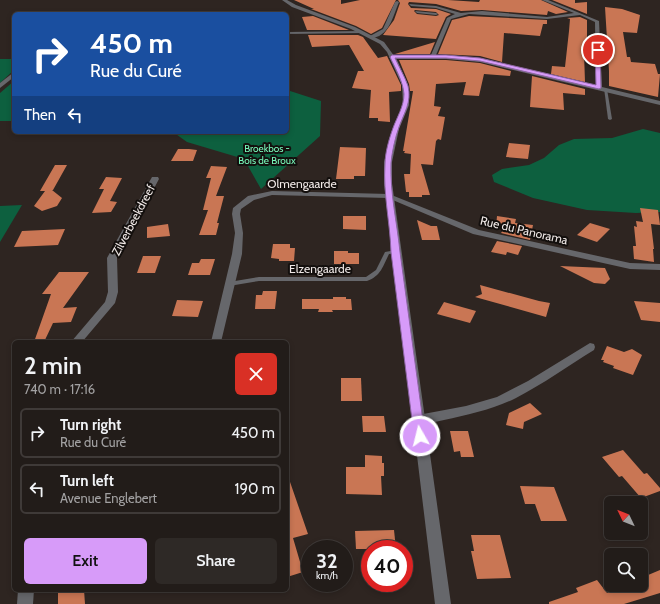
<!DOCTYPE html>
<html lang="en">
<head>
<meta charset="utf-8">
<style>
	:root { --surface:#221c19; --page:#2e2926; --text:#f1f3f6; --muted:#a2a1a2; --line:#3f3a38; --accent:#d79bf9 }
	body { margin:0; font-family:Cabin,sans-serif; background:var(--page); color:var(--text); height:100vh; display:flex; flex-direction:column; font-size:15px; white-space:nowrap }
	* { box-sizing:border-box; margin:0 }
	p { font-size:13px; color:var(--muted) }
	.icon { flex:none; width:22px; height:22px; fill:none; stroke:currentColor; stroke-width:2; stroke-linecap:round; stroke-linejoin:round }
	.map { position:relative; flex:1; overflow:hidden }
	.panel { position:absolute; left:12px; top:340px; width:277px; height:252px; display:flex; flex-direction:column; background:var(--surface); border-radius:6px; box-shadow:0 2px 6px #0003,0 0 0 1px var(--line) }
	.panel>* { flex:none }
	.hud { position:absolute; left:12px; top:12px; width:277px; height:122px; border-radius:6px; box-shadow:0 2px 6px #0003,0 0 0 1px var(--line); background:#1a4fa0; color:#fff; overflow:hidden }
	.needle { width:26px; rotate:313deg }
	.buttons { position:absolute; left:604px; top:496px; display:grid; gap:8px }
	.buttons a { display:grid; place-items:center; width:44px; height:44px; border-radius:6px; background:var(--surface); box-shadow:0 2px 6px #0003,0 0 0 1px var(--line); font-size:20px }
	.speed { position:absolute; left:301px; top:540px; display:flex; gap:8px; font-size:20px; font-weight:700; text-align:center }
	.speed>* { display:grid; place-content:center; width:52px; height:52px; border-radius:50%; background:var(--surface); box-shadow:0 2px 6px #0003,0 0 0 1px var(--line); line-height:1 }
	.speed small { font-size:10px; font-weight:400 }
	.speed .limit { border:6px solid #d22; background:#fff; color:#111 }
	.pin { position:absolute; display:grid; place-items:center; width:34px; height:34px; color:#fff; margin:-17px; border:2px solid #fff; border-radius:50%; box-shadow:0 1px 4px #0007 }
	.me { position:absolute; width:44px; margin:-22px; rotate:352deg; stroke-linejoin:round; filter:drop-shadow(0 0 3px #0008) }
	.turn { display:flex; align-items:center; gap:14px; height:84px; padding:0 12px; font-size:18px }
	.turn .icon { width:52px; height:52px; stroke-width:2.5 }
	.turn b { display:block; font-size:28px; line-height:34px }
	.then { display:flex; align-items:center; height:38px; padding:0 12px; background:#0003; gap:8px; font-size:15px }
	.round { display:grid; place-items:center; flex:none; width:42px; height:42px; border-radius:6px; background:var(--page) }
	.overview { display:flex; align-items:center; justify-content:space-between; height:68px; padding:0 12px }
	h1 { font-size:24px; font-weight:600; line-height:30px }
	.cta { display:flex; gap:8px; margin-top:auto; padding:8px 12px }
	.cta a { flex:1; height:46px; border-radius:6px; background:var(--accent); color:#111; font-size:16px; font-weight:600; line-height:46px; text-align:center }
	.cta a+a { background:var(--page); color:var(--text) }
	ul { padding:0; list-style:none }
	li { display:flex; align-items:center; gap:12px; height:50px; margin:0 8px 6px; padding:0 4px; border:2px solid var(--line); border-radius:6px }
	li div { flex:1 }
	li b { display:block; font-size:15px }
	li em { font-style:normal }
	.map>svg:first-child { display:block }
	.forest { fill:#0d603f }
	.building { fill:#c97654; fill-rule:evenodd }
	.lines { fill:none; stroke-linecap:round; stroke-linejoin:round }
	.service { fill:#66676b; fill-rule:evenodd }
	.minor { fill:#66676b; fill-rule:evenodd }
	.tertiary { fill:#66676b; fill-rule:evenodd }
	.route { fill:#d79bf9; stroke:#8c65a2 }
	.labels { text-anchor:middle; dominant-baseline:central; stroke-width:4; stroke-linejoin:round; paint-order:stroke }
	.far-park-label { font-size:10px; fill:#79f9bb; stroke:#130f0d }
	.street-label { font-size:12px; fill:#f0e9e7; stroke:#130f0d }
</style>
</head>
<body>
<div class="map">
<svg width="660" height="604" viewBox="0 0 660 604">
	<rect width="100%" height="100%" fill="#2e2521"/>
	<!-- forest -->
	<g class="forest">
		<polygon points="0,59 14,59 14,70 0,83"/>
		<polygon points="14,81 14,121 0,121 0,93"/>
		<polygon points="287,90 321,101 320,136 261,189 244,159 187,142 173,132 287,132"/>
		<polygon points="643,129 660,133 660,212 636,213 587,210 533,198 494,182 492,175 502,169 529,165 544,158 559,145 574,139 612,138"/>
		<polygon points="22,205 0,242 0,206"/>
	</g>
	<!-- building -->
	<g class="building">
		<polygon points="294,0 341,0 341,4 360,0 396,0 382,28 371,34 356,26 311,9 314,9"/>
		<path d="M398,0H448L479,2L480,0H541L568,12L556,14L548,11L547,15L482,10L461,11L436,4L409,2L408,4L411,8L436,9L451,14L446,17L436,39L383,35L394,20L400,3ZM415,10L436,12L439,15L436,16L417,14L414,11Z"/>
		<polygon points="552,0 575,0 575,3 587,2 587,14"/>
		<polygon points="605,7 622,9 640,15 637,33 623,32 627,57 630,57 631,62 655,64 658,74 660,74 658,97 609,86 609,71"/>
		<polygon points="313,16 349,30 307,30 302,17"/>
		<polygon points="469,16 547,20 547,24 543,24 540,36 504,33 502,62 480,56 438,54 452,20"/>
		<polygon points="580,17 587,20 587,53 584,53 585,82 551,74 552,66 565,67 569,31 570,19 567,18"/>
		<polygon points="308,35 358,35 363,37 378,58 387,56 401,85 401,91 389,92 390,122 378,121 378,118 369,118 371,90 352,88 358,71 364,71 349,45 312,47"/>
		<polygon points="435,42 430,54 395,54"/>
		<polygon points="399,60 446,60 480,63 511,71 510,76 484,74 479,96 463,95 466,82 436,84 434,106 441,107 438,116 445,117 441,140 438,139 436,141 433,165 421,164 430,195 422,195 422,197 409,197 409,192 406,192 404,174 410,174 411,154 404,153 405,151 403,151 413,91 410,91 409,84"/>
		<polygon points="532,76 585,89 585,95 563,93 564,110 530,107"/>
		<polygon points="509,143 530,145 528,159 506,157"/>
		<polygon points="340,147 366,148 365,176 354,176 354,179 336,179"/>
		<polygon points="178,149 189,149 197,150 193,161 171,161"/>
		<polygon points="55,165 67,165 53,190 52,190 62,198 57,206 42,211 34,206 45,191 40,191"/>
		<polygon points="211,166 227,167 216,196 224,196 217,223 219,223 216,235 199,235 208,210 203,210 211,178 206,178"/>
		<polygon points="106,177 122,178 110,201 117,202 111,212 92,213 104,189 99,189"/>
		<polygon points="640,208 658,210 660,225 651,224 654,249 653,249 654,262 634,259 633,246 636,246 634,226 637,227 636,221 643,222"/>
		<polygon points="343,216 366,216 366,230 343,229"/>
		<polygon points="497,216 516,219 515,223 533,225 530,240 501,233 504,229 496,227"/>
		<polygon points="417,220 431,226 437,226 440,240 422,240"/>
		<polygon points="590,223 610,229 597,242 577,235"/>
		<polygon points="168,224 170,236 147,238 147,227"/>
		<polygon points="65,229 58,245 14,247 22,231"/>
		<polygon points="497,241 522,246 518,255 507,252 506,255 491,252"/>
		<polygon points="273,244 290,244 290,248 295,248 294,261 279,261 279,259 271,258"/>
		<polygon points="334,251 348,251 348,253 359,253 359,264 334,264"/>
		<polygon points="143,256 161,256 155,273 137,273"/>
		<polygon points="201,259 215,259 210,275 188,275 192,263 199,263"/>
		<polygon points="560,266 605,268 610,279 605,284 594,283"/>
		<polygon points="59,272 89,272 63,308 77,307 71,322 53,323 44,342 34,342 51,294 42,294"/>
		<polygon points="480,285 539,301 550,303 546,317 475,297 482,294"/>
		<polygon points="263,291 277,291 275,309 255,309 256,295 262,295"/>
		<polygon points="333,297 346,297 346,299 351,299 352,310 332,310 333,312 318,312 319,309 302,309 302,299 333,299"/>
		<polygon points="177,300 203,301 198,317 172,316"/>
		<polygon points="634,301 660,303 660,322 641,320"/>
		<polygon points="444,302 476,311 470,323 437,314"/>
		<polygon points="607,346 624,352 632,349 642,355 633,375 613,368 614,366 603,362 604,360 601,360"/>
		<polygon points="341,378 361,378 362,401 341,401"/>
		<polygon points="530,403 542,414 524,422 523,429 506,425 509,413"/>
		<polygon points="362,416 384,416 386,432 363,432"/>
		<polygon points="450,431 468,431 474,457 461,457 460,451 454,452"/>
		<polygon points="623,450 644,474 647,473 660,488 660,491 641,498 622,476 619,477 602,457"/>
		<polygon points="365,455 382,456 382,463 384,463 384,476 381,476 382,495 346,494 346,467 365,467"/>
		<polygon points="287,479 289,479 308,534 293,538 303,572 287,577"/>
		<polygon points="520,486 554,487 567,521 541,521 535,504 525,504"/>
		<polygon points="394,530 396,549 356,549 355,531"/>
		<polygon points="471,535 500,535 511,578 477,579 471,551 474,551"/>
		<polygon points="660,570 660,593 624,604 549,604 549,602 578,592 576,588 597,580 607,593 621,585 641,585 641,578"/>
		<polygon points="58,590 84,590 85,604 58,604"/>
	</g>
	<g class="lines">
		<!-- service -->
		<g class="service">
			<polygon points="604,88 607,89 612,119 610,120 608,119"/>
			<path d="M396,250L398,251L399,252L398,253L389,254C383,266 381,276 367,281H259L229,286L226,284L229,282L259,277H366L376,270L385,252Z"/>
		</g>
		<!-- minor -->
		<g class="minor">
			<path d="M542,0H548L599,21L602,87L660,101V105L480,62L446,59H392L389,57L392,55H431L447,18L455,14L436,8L411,6L409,4L436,6L461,13L482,11L547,17L574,13ZM469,14L547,19L580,15L595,22L596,86L480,58L436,55L451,19Z"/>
			<path d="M397,1L399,2C393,16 389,38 370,38V36L383,29L395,2Z"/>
			<polygon points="415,11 436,13 438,14 436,15 417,13"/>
			<polygon points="363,31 361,33 287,34 287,32"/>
			<polygon points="14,72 14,77 0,88 0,83"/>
			<polygon points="152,177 158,177 159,179 117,258 118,292 115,303 82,342 71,342 105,302 108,292 107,258"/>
			<polygon points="272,191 389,194 479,230 630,263 660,264 660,270 630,269 473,234 388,198 272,195 254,200 241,209 240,214 243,233 242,254 221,342 211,342 232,254 235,233 232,214 233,208 248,196"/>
			<path d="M590,343L594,344L595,347L594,350C568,366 543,384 516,398C494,409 468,415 444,420C434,422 423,426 414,423L412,420L414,417L418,415L466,406L497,397L528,381Z"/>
			<polygon points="18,590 34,590 33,604 17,604"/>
		</g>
		<!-- tertiary -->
		<polygon class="tertiary" points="282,0 287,0 296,5 355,27 384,42 397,60 408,85 409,105 399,129 392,162 392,183 451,604 435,604 384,183 384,162 393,129 403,105 402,85 387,52 380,44 351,29 292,7"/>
	</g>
	<!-- route -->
	<path class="route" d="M598,49L600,50L601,88L599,89L480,61L446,58H395C399,67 405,77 408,86C412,102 404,113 399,127C395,138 392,152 391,163C390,194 397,222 400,252L425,436L424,439L420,440L416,439L414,436L391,252C390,222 383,194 385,164C385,153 389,139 393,128C397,117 404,106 404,94C403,81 395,68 390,57L392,55H446L480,58L596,85L595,50Z"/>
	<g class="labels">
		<!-- far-park labels -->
		<g class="far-park-label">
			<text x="267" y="148">Broekbos -<tspan x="267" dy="12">Bois de Broux</tspan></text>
		</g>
		<!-- street labels -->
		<g class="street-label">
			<text x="302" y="183">Olmengaarde</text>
			<text transform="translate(133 220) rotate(-62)">Zilverbeekdreef</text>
			<text transform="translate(524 230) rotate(13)">Rue du Panorama</text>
			<text x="320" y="268">Elzengaarde</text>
		</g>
	</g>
</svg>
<div class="buttons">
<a><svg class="needle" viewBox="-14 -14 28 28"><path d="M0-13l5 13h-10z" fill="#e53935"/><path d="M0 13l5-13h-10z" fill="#a2a1a2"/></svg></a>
<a><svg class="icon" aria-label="search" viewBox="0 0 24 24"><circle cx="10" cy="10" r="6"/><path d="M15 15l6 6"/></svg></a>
</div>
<div class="speed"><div>32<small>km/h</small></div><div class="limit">40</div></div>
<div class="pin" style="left:598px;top:50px;background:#d93025"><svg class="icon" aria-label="arrive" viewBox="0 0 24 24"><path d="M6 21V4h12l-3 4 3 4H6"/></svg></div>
<svg class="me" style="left:420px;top:436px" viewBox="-20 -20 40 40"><circle r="17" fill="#d79bf9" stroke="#fff" stroke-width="3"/><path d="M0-11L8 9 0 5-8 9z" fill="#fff"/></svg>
<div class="hud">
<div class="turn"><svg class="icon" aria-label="right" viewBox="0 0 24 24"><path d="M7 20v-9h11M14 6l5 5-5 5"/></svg><div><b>450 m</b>Rue du Curé</div></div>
<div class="then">Then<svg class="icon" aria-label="left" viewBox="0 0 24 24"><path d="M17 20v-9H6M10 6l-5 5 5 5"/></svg></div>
</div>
<section class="panel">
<div class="overview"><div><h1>2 min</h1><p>740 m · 17:16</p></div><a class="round" style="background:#d93025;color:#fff"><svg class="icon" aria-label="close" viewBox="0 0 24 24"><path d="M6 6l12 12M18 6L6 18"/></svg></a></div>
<ul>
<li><svg class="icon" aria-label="right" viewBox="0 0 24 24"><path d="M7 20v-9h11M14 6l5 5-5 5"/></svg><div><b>Turn right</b><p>Rue du Curé</p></div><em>450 m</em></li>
<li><svg class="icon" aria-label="left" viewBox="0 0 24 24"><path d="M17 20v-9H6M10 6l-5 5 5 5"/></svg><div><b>Turn left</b><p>Avenue Englebert</p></div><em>190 m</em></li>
</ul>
<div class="cta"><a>Exit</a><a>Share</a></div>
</section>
</div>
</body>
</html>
